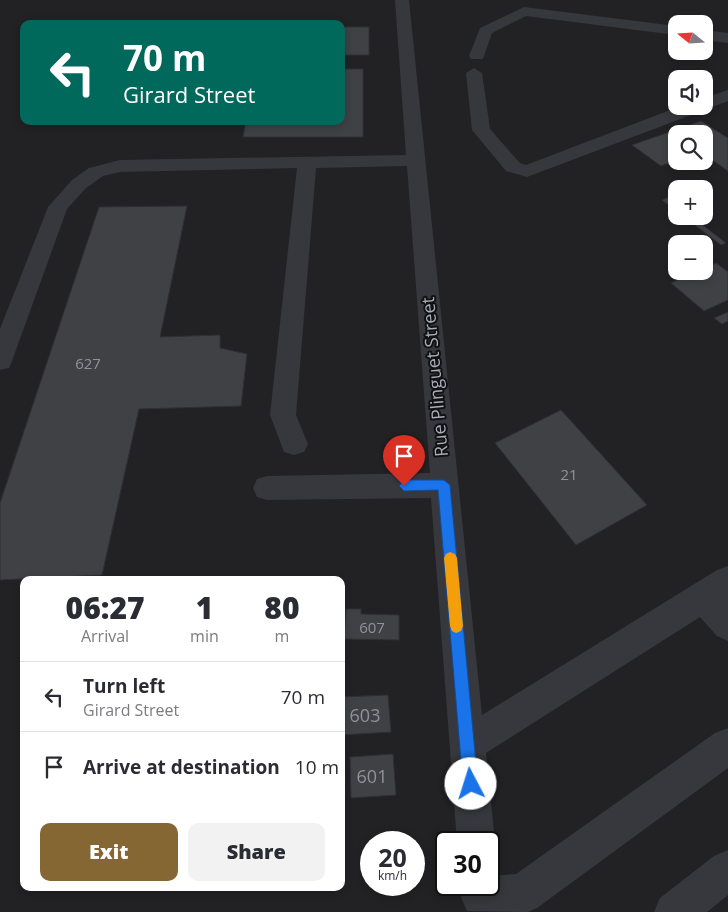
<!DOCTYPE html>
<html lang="en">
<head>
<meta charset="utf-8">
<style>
	:root { --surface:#fff; --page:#f2f2f3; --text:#2b2b33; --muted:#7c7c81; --line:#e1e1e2; --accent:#856733 }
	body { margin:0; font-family:"Open Sans",sans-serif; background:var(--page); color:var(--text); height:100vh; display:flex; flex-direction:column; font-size:19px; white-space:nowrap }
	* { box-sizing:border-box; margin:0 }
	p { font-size:16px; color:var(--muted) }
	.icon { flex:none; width:28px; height:28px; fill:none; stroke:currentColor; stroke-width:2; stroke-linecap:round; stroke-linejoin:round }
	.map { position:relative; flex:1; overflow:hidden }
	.side { position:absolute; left:20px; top:576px; width:325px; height:315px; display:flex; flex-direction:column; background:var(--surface); border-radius:10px; box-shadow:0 2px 8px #0003 }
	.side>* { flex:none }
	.banner { position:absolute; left:20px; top:20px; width:325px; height:105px; border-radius:10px; box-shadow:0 2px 8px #0003; background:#00695c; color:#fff; overflow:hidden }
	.needle { width:32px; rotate:288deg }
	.buttons { position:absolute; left:668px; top:15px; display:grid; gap:10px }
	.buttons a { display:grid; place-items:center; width:45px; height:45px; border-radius:10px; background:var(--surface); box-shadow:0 2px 8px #0003; font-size:25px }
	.speed { position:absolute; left:360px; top:831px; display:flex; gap:10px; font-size:25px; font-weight:700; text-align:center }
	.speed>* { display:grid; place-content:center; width:65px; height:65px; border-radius:50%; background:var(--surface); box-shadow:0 2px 8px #0003; line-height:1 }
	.speed small { font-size:12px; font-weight:400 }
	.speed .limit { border:2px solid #111; border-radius:8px; background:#fff; color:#111 }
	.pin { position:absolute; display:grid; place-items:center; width:42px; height:42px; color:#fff; margin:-51px -21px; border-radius:50% 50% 50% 0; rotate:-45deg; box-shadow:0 0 5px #0007 }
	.pin .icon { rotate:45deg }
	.me { position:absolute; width:55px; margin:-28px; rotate:355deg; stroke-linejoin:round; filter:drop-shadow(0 0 4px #0008) }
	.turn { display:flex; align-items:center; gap:18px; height:105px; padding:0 20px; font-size:22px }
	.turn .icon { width:65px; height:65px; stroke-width:2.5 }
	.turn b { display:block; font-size:35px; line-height:42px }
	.eta { display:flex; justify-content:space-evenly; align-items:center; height:85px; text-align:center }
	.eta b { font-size:30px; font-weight:800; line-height:35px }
	.button { display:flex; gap:10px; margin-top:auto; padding:10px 20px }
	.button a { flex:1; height:58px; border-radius:10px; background:var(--accent); color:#fff; font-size:20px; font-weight:800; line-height:58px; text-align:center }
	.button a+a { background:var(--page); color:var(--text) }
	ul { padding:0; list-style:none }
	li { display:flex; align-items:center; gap:15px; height:70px; padding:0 20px; border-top:1px solid var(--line) }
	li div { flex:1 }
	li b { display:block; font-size:19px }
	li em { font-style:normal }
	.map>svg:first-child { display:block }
	.built { fill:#222225; fill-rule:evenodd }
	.building { fill:#404145; stroke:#303034 }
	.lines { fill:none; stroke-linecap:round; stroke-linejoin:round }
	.minor { fill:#37383d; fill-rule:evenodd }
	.route { fill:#1a73e8; stroke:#114b97 }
	.slow { fill:#f59e0b }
	.labels { text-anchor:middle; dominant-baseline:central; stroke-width:4; stroke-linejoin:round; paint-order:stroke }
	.number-label { font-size:15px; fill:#8e929b }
	.street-label { font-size:18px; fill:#a8adb8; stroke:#111113 }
	.near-number-label { font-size:18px; fill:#8e929b }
</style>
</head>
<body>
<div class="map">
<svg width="728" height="912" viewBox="0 0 728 912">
	<rect width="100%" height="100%" fill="#161618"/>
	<!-- built -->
	<path class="built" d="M0,0H728V912H0ZM24,24H341V121H24ZM676,24H704V51H676ZM676,79H704V106H676ZM676,134H704V161H676ZM676,189H704V216H676ZM676,244H704V271H676ZM24,580H341V888H24ZM371,842H414V885H371ZM446,842H489V885H446Z"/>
	<!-- building -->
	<g class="building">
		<rect x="341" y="27" width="28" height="28"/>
		<polygon points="341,69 363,69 363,137 243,137 246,121 341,121"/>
		<polygon points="701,121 728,138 728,171 704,154 704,134 676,134 676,160 661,166 632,145"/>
		<polygon points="671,196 676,199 676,211 662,200"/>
		<polygon points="187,206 160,337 220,335 220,348 247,354 241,406 139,409 102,575 0,580 0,503 99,207"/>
		<polygon points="683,216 691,216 726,243 721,245"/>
		<polygon points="716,263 728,272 728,300 704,311 671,283 698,271 704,271 704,269"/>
		<polygon points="728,312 728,321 722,324 714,318"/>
		<polygon points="561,410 647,505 576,545 495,443"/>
		<polygon points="346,609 361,609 361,614 399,615 399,640 344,639"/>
		<polygon points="388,695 391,732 341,735 341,697"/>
		<polygon points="393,754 396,795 351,798 350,757"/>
	</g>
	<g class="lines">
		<!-- minor -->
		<g class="minor">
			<polygon points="395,0 409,0 482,715 717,570 728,566 728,641 717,636 700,617 486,753 495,842 489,856 489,842 457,842 431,498 267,500 257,497 253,488 257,479 267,476 430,473 407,166 316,168 296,415 308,444 304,452 294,455 284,452 270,415 297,168 120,172 103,176 86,188 67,209 12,361 9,368 0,370 0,329 48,207 72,180 89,168 120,160 406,155"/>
			<polygon points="524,7 676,26 676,35 526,16 492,33 483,59 471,59 469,56 480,28"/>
			<polygon points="704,30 728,33 728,43 704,40"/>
			<polygon points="474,68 482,73 490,129 520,163 526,165 681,106 704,106 704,98 728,90 728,101 527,177 506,171 472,130 466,73"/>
			<polygon points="728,728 728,768 537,908 528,912 467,911 461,897 466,885 489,885 489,876 516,874 715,733"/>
			<polygon points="728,850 728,895 707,912 654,912 660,898 714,856"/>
		</g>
	</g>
	<!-- route -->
	<polygon class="route" points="404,480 444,480 450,485 478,784 476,790 471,792 465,790 463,784 438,490 404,491 399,486"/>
	<!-- slow -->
	<polygon class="slow" points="450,552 455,554 457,558 463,626 461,631 456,633 452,631 450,626 444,558 446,554"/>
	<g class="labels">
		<!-- number labels -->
		<g class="number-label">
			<text x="88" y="363">627</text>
			<text x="569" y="474">21</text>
			<text x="372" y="627">607</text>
		</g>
		<!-- street labels -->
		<g class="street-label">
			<text transform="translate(434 377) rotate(-95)">Rue Plinguet Street</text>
		</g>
		<!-- near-number labels -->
		<g class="near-number-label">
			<text x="365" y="715">603</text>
			<text x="372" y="776">601</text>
		</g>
	</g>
</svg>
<div class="buttons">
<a><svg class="needle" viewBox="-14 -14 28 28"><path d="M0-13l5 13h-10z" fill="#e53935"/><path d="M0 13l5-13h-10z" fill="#7c7c81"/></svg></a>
<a><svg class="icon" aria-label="sound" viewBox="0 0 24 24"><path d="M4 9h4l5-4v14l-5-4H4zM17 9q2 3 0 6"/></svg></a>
<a><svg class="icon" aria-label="search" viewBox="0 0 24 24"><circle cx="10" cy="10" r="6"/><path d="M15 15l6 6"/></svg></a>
<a>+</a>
<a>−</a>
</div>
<div class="speed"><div>20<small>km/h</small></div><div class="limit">30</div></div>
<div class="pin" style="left:404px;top:486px;background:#d93025"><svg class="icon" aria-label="arrive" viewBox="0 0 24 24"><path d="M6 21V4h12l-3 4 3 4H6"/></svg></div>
<svg class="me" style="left:471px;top:784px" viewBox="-20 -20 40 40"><circle r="19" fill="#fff"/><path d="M0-13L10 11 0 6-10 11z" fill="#1a73e8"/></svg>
<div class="banner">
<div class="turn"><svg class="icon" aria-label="left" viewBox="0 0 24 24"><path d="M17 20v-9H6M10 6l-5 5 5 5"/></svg><div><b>70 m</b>Girard Street</div></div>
</div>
<section class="side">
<div class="eta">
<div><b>06:27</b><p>Arrival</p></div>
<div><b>1</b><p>min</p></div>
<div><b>80</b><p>m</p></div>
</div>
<ul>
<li><svg class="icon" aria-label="left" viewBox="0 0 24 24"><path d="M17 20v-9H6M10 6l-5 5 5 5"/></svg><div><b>Turn left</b><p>Girard Street</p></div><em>70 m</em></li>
<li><svg class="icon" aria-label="arrive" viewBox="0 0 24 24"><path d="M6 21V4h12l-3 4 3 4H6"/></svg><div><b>Arrive at destination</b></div><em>10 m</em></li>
</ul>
<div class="button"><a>Exit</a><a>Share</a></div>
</section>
</div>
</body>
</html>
